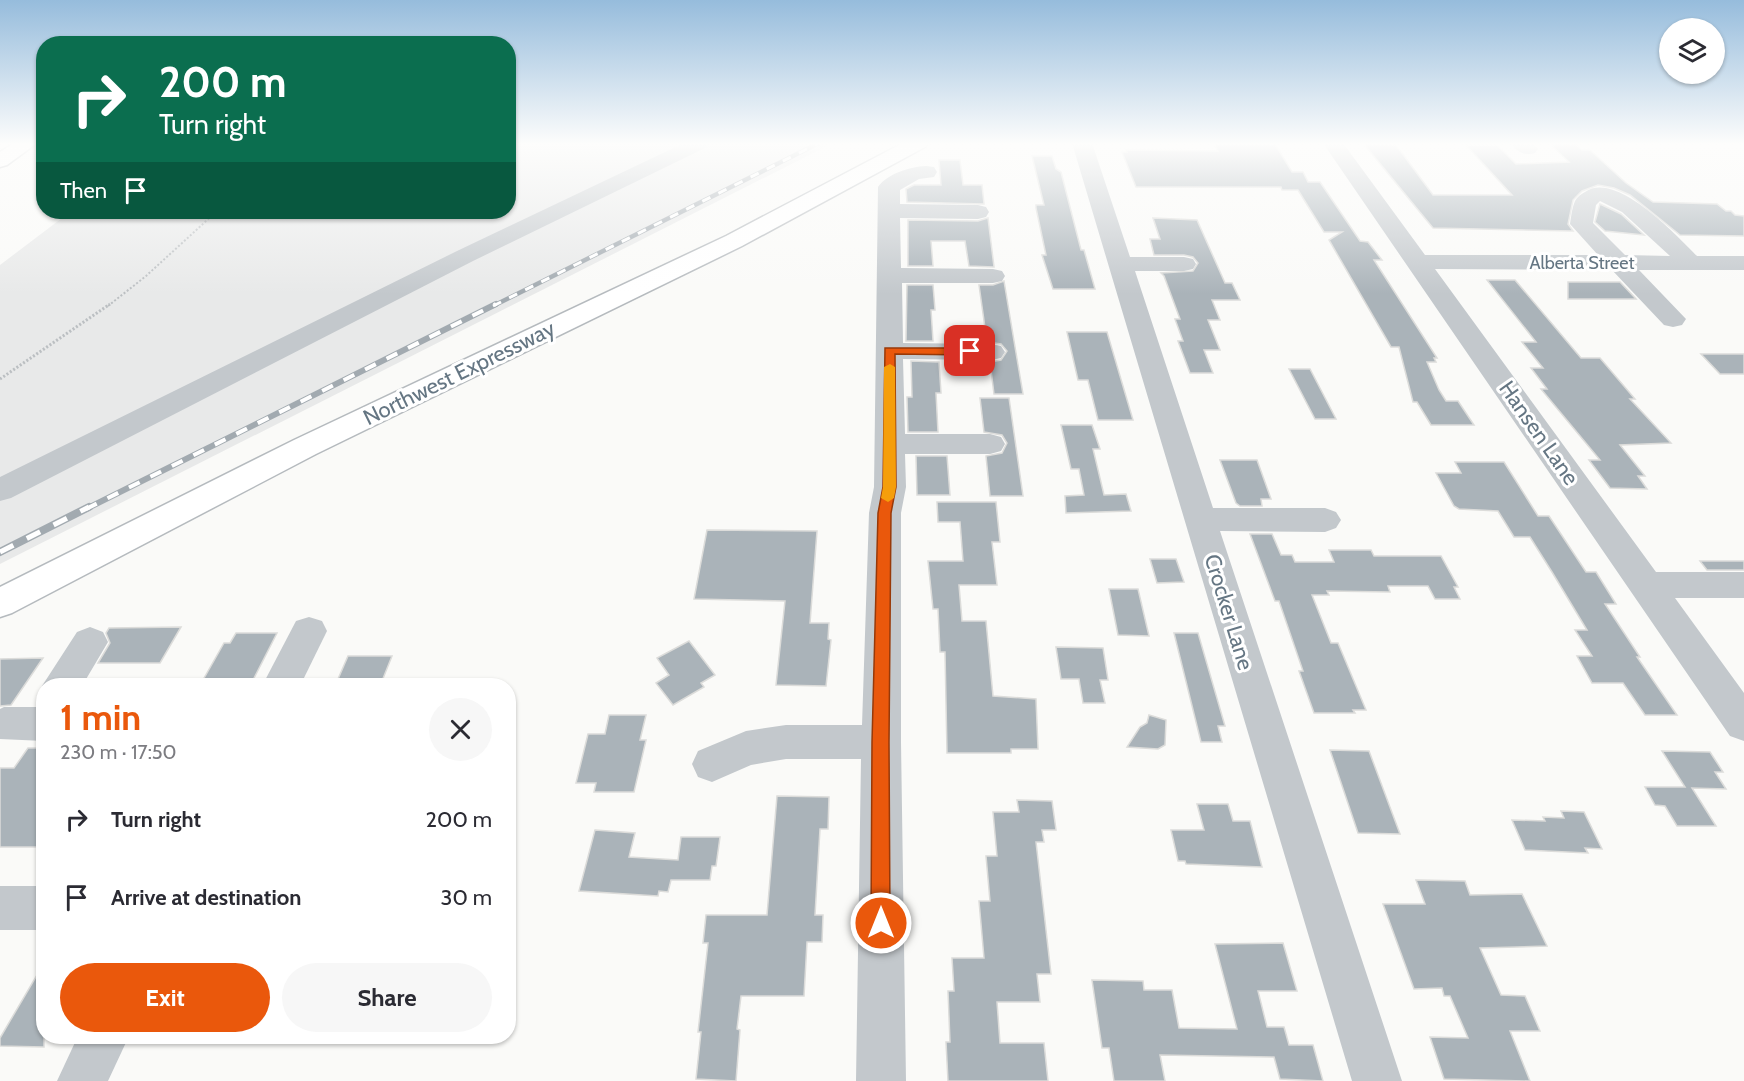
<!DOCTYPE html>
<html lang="en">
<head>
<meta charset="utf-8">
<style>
	:root { --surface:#fff; --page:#f7f7f7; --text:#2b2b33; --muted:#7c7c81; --accent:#ea580c }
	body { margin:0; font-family:Cabin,sans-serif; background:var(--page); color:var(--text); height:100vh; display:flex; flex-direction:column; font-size:22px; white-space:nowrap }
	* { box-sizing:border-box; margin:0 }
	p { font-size:20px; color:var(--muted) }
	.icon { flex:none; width:33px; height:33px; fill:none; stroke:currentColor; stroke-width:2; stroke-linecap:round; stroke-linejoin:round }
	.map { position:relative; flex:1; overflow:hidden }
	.sheet { position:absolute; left:36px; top:678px; width:480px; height:366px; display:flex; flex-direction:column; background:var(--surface); border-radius:24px; box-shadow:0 2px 4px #0004 }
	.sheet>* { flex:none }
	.hud { position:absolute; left:36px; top:36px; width:480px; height:183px; border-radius:24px; box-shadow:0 2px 4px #0004; background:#0b6e4f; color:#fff; overflow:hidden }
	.tools { position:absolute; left:1659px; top:18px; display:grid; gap:12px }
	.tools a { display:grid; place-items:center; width:66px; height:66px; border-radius:50%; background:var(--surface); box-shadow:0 2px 4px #0004; font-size:30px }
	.pin { position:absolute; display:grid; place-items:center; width:51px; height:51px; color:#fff; margin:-26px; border-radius:12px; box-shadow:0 3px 9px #0006 }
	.me { position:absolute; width:66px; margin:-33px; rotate:0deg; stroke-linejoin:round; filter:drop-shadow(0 0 4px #0008) }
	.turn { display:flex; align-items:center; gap:21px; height:126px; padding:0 24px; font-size:27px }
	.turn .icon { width:78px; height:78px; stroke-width:2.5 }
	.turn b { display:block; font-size:42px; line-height:51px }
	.then { display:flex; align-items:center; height:57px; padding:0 24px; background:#0003; gap:12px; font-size:22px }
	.round { display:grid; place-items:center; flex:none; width:63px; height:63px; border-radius:32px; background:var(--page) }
	.head { display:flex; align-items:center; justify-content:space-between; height:102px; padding:0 24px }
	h1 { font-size:36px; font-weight:700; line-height:45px; color:var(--accent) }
	.action { display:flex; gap:12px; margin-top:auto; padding:12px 24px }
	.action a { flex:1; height:69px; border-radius:36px; background:var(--accent); color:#fff; font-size:24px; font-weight:700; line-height:69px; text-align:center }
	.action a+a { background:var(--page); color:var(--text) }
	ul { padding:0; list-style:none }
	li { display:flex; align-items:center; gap:18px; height:78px; padding:0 24px }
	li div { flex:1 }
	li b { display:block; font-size:22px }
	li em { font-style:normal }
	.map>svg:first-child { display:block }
	.built { fill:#e8e9e9 }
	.building { fill:#aab3b9; stroke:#dcdcda; stroke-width:1.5 }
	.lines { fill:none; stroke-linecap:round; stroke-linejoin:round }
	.major-casing { stroke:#b5babe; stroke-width:3 }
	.path-far1 { stroke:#bbbfc2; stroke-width:2; stroke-dasharray:2 2; stroke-linecap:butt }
	.path { stroke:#bbbfc2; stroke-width:3; stroke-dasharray:2 2; stroke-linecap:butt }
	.minor { fill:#c3c8cc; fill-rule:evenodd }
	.major { fill:#fff; fill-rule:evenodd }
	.rail-far2-casing { stroke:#a2aab0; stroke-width:4.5 }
	.rail-far1-casing { stroke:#a2aab0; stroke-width:6 }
	.rail-casing { stroke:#a2aab0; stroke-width:8 }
	.rail-far2 { stroke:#fff; stroke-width:3; stroke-dasharray:9; stroke-linecap:butt }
	.rail-far1 { stroke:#fff; stroke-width:4; stroke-dasharray:12; stroke-linecap:butt }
	.rail { stroke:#fff; stroke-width:5; stroke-dasharray:15; stroke-linecap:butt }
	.route { fill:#ea580c; stroke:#983908; stroke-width:1.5 }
	.slow { fill:#f59e0b }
	.labels { text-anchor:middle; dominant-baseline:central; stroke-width:6; stroke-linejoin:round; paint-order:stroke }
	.far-street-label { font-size:18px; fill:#657683; stroke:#fff }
	.street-label { font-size:22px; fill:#657683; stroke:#fff }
</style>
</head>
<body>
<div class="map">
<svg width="1744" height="1081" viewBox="0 0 1744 1081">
	<rect width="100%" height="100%" fill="#fafaf8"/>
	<!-- built -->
	<polygon class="built" points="509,143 833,143 0,564 0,265 70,212 508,212"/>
	<!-- building -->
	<g class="building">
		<polygon points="1363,143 1396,145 1433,195 1512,195 1466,145 1497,145 1516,164 1569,162 1549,143 1575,143 1582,150 1590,150 1626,183 1653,202 1717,204 1726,211 1731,211 1735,215 1744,216 1744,236 1680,235 1630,195 1614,188 1598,185 1582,191 1573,200 1568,224 1573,231 1433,228"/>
		<polygon points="1214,144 1275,144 1292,172 1303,172 1308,182 1320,182 1360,241 1368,242 1382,260 1374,260 1437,358 1434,358 1436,362 1427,362 1439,390 1446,401 1458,401 1474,425 1431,425 1417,402 1413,402 1399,347 1391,347 1329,240 1342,232 1324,232 1298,190 1282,190 1281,187 1136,187 1122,152 1127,152 1126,150 1218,151"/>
		<polygon points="1032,156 1052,156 1056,169 1061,172 1081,250 1084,250 1095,289 1053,289 1042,255 1046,255 1036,208 1036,205 1044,205"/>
		<polygon points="939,160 960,160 963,185 982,185 984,204 907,202 906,189 914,185 941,185"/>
		<polygon points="1600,204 1621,214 1644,235 1605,231 1595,222"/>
		<polygon points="988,218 994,267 969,266 965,241 931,241 933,266 908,266 908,220 978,221"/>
		<polygon points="1153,218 1197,220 1225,283 1232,283 1240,300 1212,300 1220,320 1208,320 1220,350 1204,350 1213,373 1190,373 1178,341 1183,341 1175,319 1180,319 1164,276 1161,273 1193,271 1198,263 1193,257 1184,255 1154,255 1150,239 1160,239"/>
		<polygon points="1487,280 1515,280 1581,358 1600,358 1635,399 1630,399 1671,443 1620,445 1645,476 1638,476 1647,489 1610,488 1589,460 1600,460 1541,389 1547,389 1531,368 1543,368 1522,342 1536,342"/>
		<polygon points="1004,281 1015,347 1023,394 994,394 990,362 1001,360 1007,351 1001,344 987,342 979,285 993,285"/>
		<polygon points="1568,282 1620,282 1636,299 1568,299"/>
		<polygon points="907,285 933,285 935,310 931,310 933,341 906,341"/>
		<polygon points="1067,332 1107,332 1133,420 1098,420 1088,380 1078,380"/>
		<polygon points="1701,354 1744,354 1744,374 1720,374"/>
		<polygon points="911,361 939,362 941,393 936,393 938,432 908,432 907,397 912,397"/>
		<polygon points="1289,369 1310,369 1336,419 1315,419"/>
		<polygon points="980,398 1009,398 1023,496 990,496 986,456 1002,453 1007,443 1002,435 984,432"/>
		<polygon points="1061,425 1092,425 1100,449 1093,449 1104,495 1126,494 1131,511 1066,513 1065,496 1084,495 1079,469 1071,469"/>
		<polygon points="916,456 947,456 950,495 917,495"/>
		<polygon points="1220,460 1257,460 1271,499 1261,499 1262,506 1240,506 1236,503"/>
		<polygon points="1455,462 1504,462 1538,516 1549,516 1586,572 1596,572 1616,604 1605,604 1640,657 1637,657 1677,715 1645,715 1623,683 1592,683 1577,656 1592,656 1575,630 1587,630 1552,572 1530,537 1514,537 1498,511 1459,509 1454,506 1436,473 1461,473"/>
		<polygon points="937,502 996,502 1000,542 992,542 997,585 959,585 962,621 986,621 993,696 1036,699 1038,749 1011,749 1011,753 947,753 945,652 940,652 938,609 933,609 928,561 963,561 960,522 938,522"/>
		<polygon points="707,530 817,531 810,623 829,623 828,639 831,640 826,686 776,685 785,601 694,599"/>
		<polygon points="1250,534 1272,534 1281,555 1292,555 1295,562 1334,562 1329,550 1371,550 1374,556 1441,556 1458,587 1454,587 1460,599 1435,599 1428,586 1388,586 1390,592 1327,591 1329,595 1312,595 1331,643 1338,643 1366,710 1353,710 1355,713 1314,713 1299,671 1303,671 1279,601 1275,601"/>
		<polygon points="1150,559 1176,559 1184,582 1157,583"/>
		<polygon points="1700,561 1744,561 1744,570 1707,570"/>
		<polygon points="1109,589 1138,589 1149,636 1118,635"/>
		<polygon points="181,627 160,663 98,663 110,643 106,633 109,628"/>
		<polygon points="236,633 277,633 250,686 208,686 211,680 203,680 224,643 230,643"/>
		<polygon points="1174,633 1198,633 1225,726 1218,726 1222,742 1201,742"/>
		<polygon points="689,641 715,675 701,683 704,687 673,705 656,683 669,675 657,658"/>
		<polygon points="1056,647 1103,648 1108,680 1100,680 1105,703 1083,703 1079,679 1061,679"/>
		<polygon points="348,656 392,656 380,686 335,686"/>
		<polygon points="43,658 11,705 0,706 0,659"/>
		<polygon points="609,715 646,715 640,740 646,740 634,792 594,792 596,783 576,783 588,734 605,734"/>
		<polygon points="1149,715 1166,720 1165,745 1158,749 1127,747 1140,727 1147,723"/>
		<polygon points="28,748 44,748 44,838 38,847 0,847 0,768 14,768"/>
		<polygon points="1330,750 1369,751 1400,834 1358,833"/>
		<polygon points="1662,751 1710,752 1723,772 1715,772 1726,789 1692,788 1716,826 1677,826 1665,806 1655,805 1645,787 1685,787"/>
		<polygon points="777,796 829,797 828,829 820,829 815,915 823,915 822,942 807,942 804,996 741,996 737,1029 740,1030 736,1081 696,1079 701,1032 698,1032 708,943 703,943 706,915 767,915"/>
		<polygon points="1017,800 1052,801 1056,830 1042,830 1044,842 1036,842 1051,974 1037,974 1040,1002 997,1002 1000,1043 1044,1043 1048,1081 948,1081 946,1042 950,1042 948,991 954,991 952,958 984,958 979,901 990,901 986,856 997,856 993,812 1019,812"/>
		<polygon points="1197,804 1228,804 1233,821 1250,821 1262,867 1186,864 1185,861 1178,861 1171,830 1204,830"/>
		<polygon points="1561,811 1584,812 1602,849 1585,848 1588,853 1525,850 1512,820 1545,821 1543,817 1564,818"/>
		<polygon points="595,830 635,833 629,857 678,860 681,837 720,837 716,866 712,866 710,880 671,880 668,892 659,891 658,896 579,891"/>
		<polygon points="1416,880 1465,881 1470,895 1522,894 1547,946 1480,948 1501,995 1525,996 1540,1031 1510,1031 1530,1081 1444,1079 1430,1037 1468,1038 1450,996 1444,996 1442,988 1414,989 1383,904 1425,904"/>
		<polygon points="1283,943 1297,991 1258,991 1267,1027 1284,1027 1289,1045 1313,1045 1323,1081 1280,1079 1274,1057 1160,1055 1165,1081 1114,1081 1109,1048 1102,1048 1092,980 1143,981 1144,990 1172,990 1179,1028 1237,1029 1215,944"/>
		<polygon points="44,963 44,1047 0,1046 0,1038"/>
	</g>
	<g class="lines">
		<!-- major casing -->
		<g class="major-casing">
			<g id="major">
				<polygon points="14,143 37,143 7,165 0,167 0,152"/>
				<polygon points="903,143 928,143 925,147 742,246 316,454 12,613 0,617 0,587 294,440 726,236"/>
			</g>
		</g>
		<!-- path-far1 -->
		<polyline class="path-far1" points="108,306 146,276 216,212"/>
		<!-- path -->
		<polyline class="path" points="0,379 110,304"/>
		<!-- minor -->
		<g class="minor">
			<polygon points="684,143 710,143 707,147 473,261 11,498 0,501 0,477 457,251"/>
			<polygon points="1072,143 1092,143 1130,257 1184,257 1193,259 1196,264 1193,269 1184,271 1135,271 1213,508 1325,508 1336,512 1341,520 1336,528 1325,532 1220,531 1402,1081 1352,1081"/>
			<path d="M1323,143H1343L1425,255H1598L1570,224C1571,217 1572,208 1575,201C1577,197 1581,194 1585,192C1616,170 1677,236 1697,256H1744V270H1639L1686,319L1682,325L1673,327L1664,325L1612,270L1435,269L1656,572H1744V598H1675L1744,693V741L1730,736ZM1600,201L1622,212L1670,256L1625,255L1593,223L1596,205Z"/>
			<path d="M1511,143H1533L1538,149L1535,153C1524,156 1517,152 1511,143Z"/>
			<path d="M926,166L934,167L937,172L934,177L919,179L900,190V204L978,205L986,207L989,212L986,217L978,219L900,218L901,268L993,269L1002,271L1005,276L1002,281L993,283H902L903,343L991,344L1001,346L1005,352L1001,358L991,360L903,359L905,434H990L1001,437L1005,444L1001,451L990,454H905L906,487L901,513V742L906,1081H856L861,759H786L751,765L712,782L698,777L692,764L698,751L746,731L786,725H862L869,513L874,487L878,187C888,173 910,167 926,166Z"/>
			<polygon points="309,617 322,621 327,631 300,686 262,686 296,621"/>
			<polygon points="90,627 103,632 108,642 82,686 44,686 44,689 42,686 77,632"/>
			<polygon points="4,707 44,707 44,741 0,739 0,709"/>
			<rect x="0" y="886" width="44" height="44"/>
			<polygon points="78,1036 129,1036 108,1081 57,1081"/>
		</g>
		<!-- major -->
		<use href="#major" class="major"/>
		<!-- rail-far2 casing -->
		<g class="rail-far2-casing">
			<polyline id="rail-far2" points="493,306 819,143"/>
		</g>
		<!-- rail-far1 casing -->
		<g class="rail-far1-casing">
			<polyline id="rail-far1" points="86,509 496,304"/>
		</g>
		<!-- rail casing -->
		<g class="rail-casing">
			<polyline id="rail" points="0,552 89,507"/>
		</g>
		<!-- rail-far2 -->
		<use href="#rail-far2" class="rail-far2"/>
		<!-- rail-far1 -->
		<use href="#rail-far1" class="rail-far1"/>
		<!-- rail -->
		<use href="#rail" class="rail"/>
	</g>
	<!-- sky -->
	<linearGradient id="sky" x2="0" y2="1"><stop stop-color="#96bcdc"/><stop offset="0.49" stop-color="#fdfdfc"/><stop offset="1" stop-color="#fdfdfc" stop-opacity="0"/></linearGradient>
	<rect width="1744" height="294" fill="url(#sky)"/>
	<!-- route -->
	<polygon class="route" points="885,348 970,348 976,351 970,355 895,354 896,487 891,513 889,742 890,923 887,929 881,932 874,929 871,923 872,742 878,513 883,487"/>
	<!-- slow -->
	<polygon class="slow" points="890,364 895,367 896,487 894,498 888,502 881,498 883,487 884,367"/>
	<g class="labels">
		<!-- far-street labels -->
		<g class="far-street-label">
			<text x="1582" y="263">Alberta Street</text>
		</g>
		<!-- street labels -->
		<g class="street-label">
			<text transform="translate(459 373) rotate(-26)">Northwest Expressway</text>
			<text transform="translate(1539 433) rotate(55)">Hansen Lane</text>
			<text transform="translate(1229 612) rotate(73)">Crocker Lane</text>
		</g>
	</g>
</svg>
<div class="tools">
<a><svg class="icon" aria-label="layers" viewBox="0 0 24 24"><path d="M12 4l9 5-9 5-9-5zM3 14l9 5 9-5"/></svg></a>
</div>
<div class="pin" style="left:970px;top:351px;background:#d93025"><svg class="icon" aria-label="arrive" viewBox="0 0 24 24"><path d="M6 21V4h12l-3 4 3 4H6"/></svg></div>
<svg class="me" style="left:881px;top:923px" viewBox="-20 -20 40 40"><circle r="17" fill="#ea580c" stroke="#fff" stroke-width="3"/><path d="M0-11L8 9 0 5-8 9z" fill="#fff"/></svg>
<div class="hud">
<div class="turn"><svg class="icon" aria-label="right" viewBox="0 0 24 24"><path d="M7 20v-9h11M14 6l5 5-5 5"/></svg><div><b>200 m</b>Turn right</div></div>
<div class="then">Then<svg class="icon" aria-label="arrive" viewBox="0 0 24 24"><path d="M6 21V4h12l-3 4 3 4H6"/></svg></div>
</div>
<section class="sheet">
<div class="head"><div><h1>1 min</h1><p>230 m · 17:50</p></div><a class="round"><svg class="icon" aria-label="close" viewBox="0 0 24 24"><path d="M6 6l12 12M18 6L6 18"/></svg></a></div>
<ul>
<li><svg class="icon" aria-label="right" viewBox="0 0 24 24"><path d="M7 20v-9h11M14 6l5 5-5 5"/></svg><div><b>Turn right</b></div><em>200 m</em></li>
<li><svg class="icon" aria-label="arrive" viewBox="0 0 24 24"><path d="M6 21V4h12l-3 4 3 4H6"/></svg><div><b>Arrive at destination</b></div><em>30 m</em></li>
</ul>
<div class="action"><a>Exit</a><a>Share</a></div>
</section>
</div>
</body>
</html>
